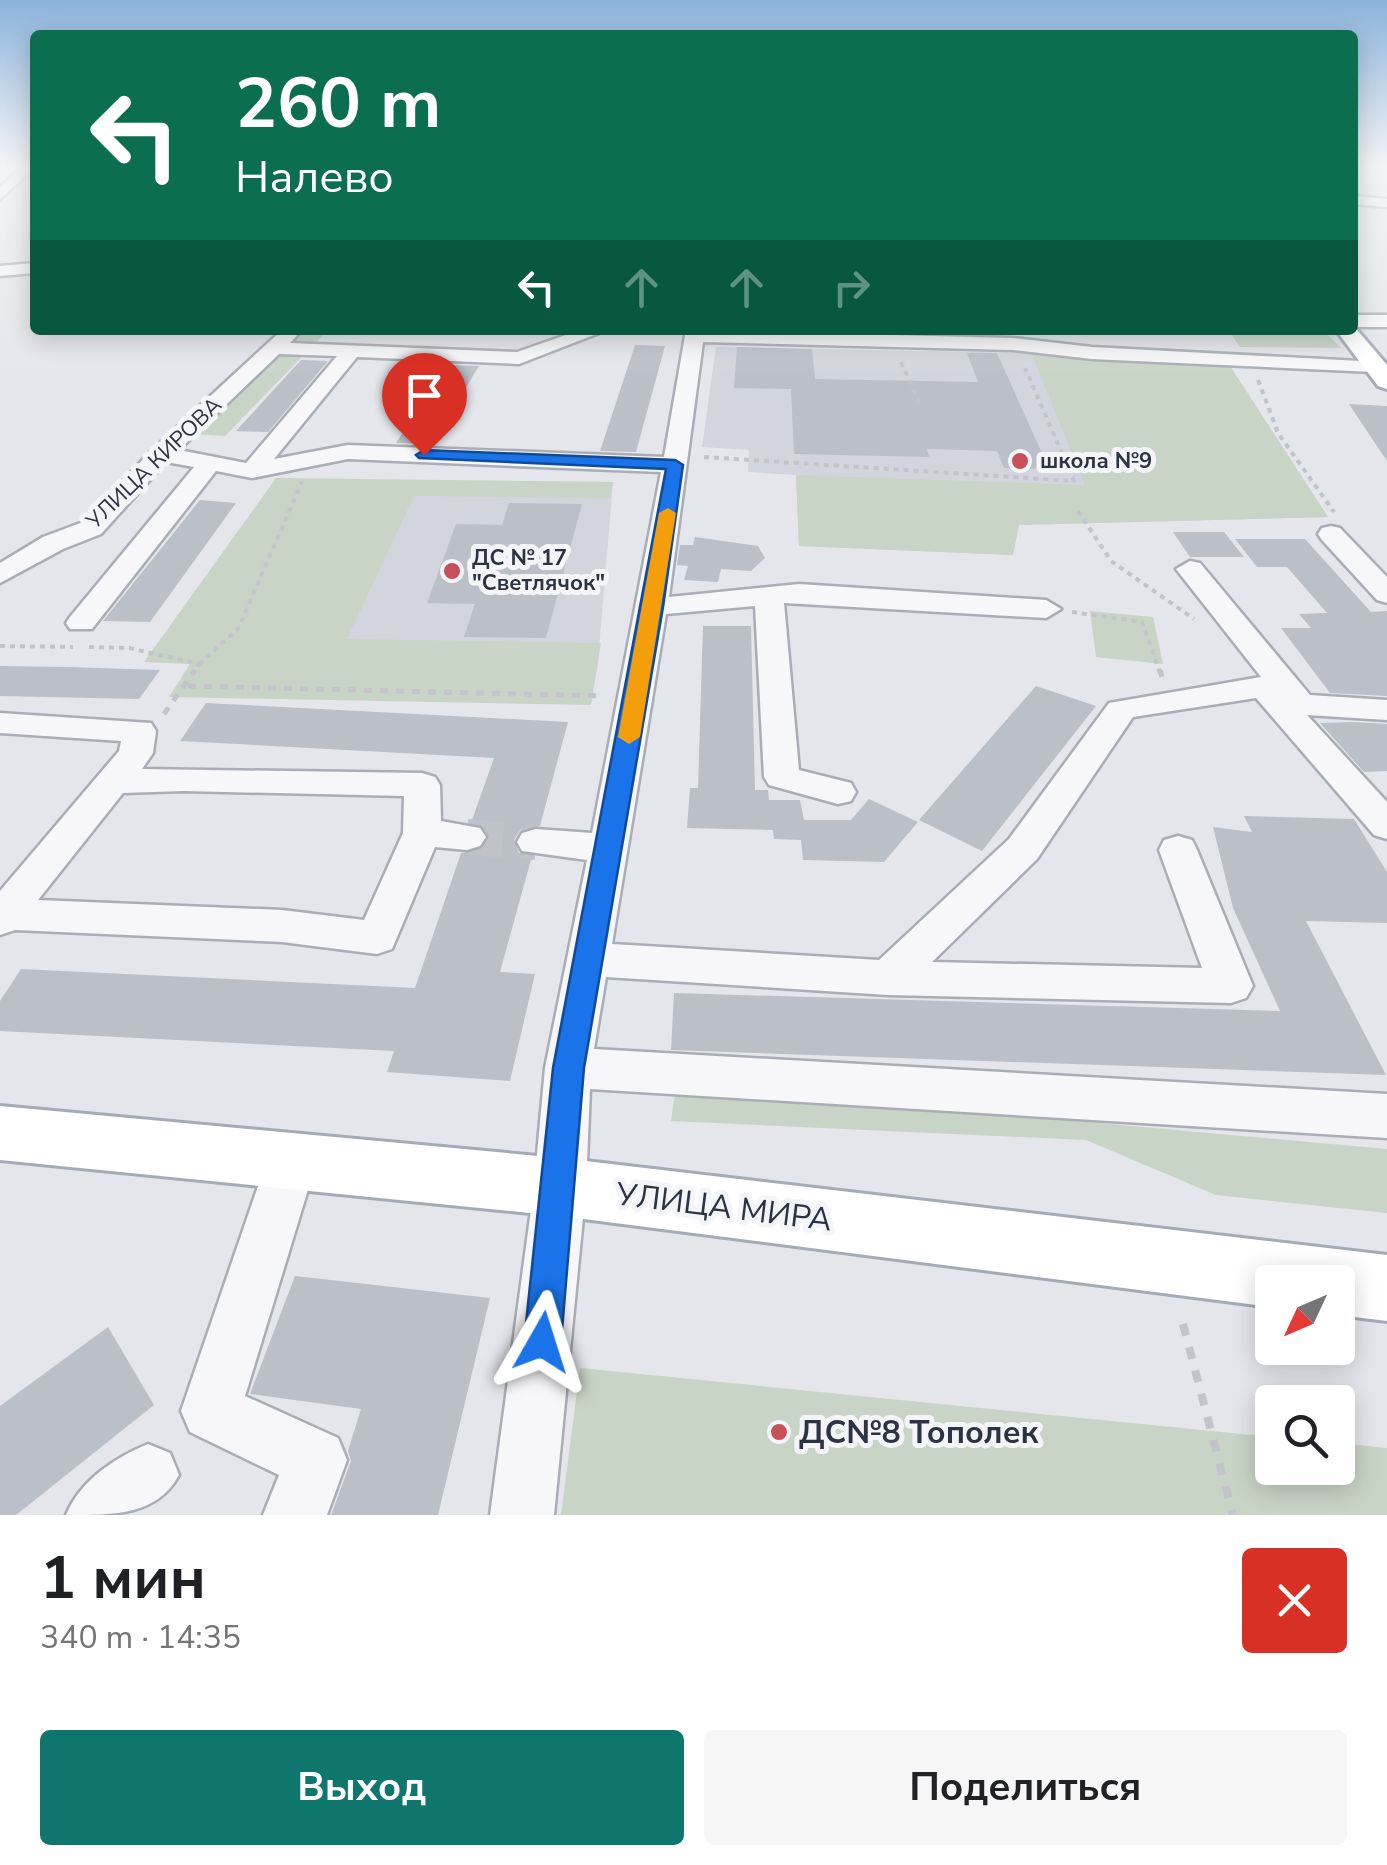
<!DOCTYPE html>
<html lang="ru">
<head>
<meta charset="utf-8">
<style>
	:root { --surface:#fff; --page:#f6f6f6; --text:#202124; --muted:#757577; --accent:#0f766e }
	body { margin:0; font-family:"Nunito Sans",sans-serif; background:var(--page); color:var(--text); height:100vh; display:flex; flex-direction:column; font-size:38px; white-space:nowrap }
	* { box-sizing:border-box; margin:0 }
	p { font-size:32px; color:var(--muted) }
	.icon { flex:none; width:55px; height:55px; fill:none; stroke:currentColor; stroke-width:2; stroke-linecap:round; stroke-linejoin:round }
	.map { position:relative; height:1515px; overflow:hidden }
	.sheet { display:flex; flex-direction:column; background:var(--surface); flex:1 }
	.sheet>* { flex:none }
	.guide { position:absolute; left:30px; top:30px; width:1328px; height:305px; border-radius:10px; box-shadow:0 5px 25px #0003; background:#0b6e4f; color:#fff; overflow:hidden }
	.needle { width:65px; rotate:226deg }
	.tools { position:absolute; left:1255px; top:1265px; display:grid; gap:20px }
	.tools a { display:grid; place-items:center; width:100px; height:100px; border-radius:10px; background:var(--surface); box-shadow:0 5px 25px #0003; font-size:50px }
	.pin { position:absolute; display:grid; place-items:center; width:85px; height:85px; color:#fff; margin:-102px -42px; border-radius:50% 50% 50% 0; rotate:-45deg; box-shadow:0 0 10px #0007 }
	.pin .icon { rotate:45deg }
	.me { position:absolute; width:110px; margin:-55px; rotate:6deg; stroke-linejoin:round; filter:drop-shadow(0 0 8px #0008) }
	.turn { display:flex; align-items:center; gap:35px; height:210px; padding:0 40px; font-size:45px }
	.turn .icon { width:130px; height:130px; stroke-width:2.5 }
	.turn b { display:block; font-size:70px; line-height:85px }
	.lanes { display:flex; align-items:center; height:95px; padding:0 40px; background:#0003; justify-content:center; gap:50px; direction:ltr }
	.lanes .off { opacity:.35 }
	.round { display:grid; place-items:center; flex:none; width:105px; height:105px; border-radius:10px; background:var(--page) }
	.headline { display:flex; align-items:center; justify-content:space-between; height:170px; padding:0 40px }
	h1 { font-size:60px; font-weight:700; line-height:75px }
	.button { display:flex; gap:20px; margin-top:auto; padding:20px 40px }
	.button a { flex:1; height:115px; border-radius:10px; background:var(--accent); color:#fff; font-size:40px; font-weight:700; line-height:115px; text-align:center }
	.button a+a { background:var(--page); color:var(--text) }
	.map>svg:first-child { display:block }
	.built { fill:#d2d5dd }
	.green { fill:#c8d4c6 }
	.building { fill:#bbbfc8 }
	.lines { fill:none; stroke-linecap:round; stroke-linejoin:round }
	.minor-tunnel { stroke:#bfc2c9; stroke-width:36; stroke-dasharray:36 18; stroke-linecap:butt }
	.minor-casing { stroke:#a9adb5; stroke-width:5 }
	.major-casing { stroke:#a4aab6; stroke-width:6 }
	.path-far2 { stroke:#c2c4ca; stroke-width:4; stroke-dasharray:5 5; stroke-linecap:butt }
	.path-far1 { stroke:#c2c4ca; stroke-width:5; stroke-dasharray:8 8; stroke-linecap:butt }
	.path { stroke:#c2c4ca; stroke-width:8; stroke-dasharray:12 12; stroke-linecap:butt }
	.minor { fill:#f7f7f9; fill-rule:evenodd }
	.major { fill:#fff; fill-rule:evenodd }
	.route { fill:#1a73e8; stroke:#114b97; stroke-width:2.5 }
	.slow { fill:#f59e0b }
	.poi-dot { fill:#c85159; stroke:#f4f5f8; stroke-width:4 }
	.labels { text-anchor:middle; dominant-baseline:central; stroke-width:10; stroke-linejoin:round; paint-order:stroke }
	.far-poi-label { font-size:22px; font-weight:bold; fill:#2c3343; stroke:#f4f5f8; text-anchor:start }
	.far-street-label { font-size:22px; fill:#2c3343; stroke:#f4f5f8 }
	.near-street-label { font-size:32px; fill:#2c3343; stroke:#f4f5f8 }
	.near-poi-label { font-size:32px; font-weight:bold; fill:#2c3343; stroke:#f4f5f8; text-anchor:start }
</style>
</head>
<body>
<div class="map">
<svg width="1387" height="1515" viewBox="0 0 1387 1515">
	<rect width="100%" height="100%" fill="#e4e6eb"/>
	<!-- built -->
	<g class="built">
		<polygon points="716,347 1031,353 1228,363 1328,517 1019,525 1013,555 799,546 796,475 748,472 749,450 702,447"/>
		<polygon points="345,480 613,482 597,672 252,663"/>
	</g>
	<!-- green -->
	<g class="green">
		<polygon points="282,330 328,330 225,436 176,433"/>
		<polygon points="1228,330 1323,330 1341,348 1240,347"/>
		<polygon points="1031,353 1228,363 1328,517 1019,525 1013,555 799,546 796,475 1085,485"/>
		<polygon points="276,478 613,482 610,498 414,496 347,639 601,643 591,705 169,697 190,664 144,662"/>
		<polygon points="1090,611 1153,617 1163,664 1096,657"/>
		<polygon points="676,1085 1387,1149 1387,1213 1216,1195 1086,1140 671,1121"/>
		<polygon points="580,1368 1272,1437 1272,1468 1338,1468 1338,1443 1387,1448 1387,1515 561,1515"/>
	</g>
	<!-- building -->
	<g class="building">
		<polygon points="635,345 665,346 636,452 600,451"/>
		<polygon points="737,347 812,349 815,379 978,382 967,353 997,353 1049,469 1004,468 997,451 927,449 929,457 794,454 791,389 734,388"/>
		<polygon points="301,360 328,361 268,432 236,431"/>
		<polygon points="448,365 479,366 431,444 396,443"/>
		<polygon points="1349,404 1387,406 1387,461"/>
		<polygon points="200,500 236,503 150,622 103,621"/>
		<polygon points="509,503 582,504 546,638 464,637 475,604 427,603 456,524 502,525"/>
		<polygon points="1173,532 1224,532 1244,557 1190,557"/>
		<polygon points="695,537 758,546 765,558 751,571 721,569 718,582 684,580 688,566 677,565 680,545 693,545"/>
		<polygon points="1235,539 1305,539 1371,612 1387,611 1387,696 1330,693 1281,628 1311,628 1299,614 1327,613 1287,567 1257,567"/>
		<polygon points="703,626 751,626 755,790 768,790 769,800 800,800 804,820 851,820 869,799 918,822 884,862 803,860 801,840 774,839 773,830 687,828 690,788 698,788"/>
		<polygon points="0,666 69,667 160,670 139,699 0,696"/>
		<polygon points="1036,686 1096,706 982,851 919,820"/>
		<polygon points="206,703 568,722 540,826 521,829 514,840 519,853 532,856 500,972 535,974 510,1081 387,1072 394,1051 0,1031 0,1001 21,969 415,988 461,853 481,850 489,839 483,826 471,823 494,758 180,741"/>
		<polygon points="1353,722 1387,724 1387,771 1364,772 1320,723"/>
		<polygon points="1244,816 1354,819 1387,872 1387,923 1306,921 1386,1075 671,1050 674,993 1280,1011 1233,908 1213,827 1252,832"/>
		<polygon points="295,1276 490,1298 438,1515 331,1515 351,1461 348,1451 361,1409 250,1394"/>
		<polygon points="108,1327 154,1405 16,1515 0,1515 0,1406"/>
	</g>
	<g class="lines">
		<!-- minor-tunnel -->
		<polyline class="minor-tunnel" points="467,837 536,842"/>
		<!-- minor casing -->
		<g class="minor-casing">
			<g id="minor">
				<polygon points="25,164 35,164 35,168 0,199 0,187"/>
				<polygon points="1352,196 1387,199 1387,207 1352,204"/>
				<polygon points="35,263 35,273 0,276 0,266"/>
				<rect x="1352" y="315" width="35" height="12"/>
				<path d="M282,330H302L290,343L517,352L580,330H607L519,364L357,357L274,459L348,445L664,457L686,330L1013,338L1092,347L1380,362V370L1373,372L1092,359L1013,350L703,342L669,597L799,584L1046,600L1061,609L1046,618L784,603L799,770L851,783L856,792L851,801L838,804L769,785L764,777L755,606L666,614L612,944L879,960L1009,839L1109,703L1261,677L1176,569L1190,561L1200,563L1310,695L1387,700V720L1307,715L1387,802V839L1374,835L1256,698L1133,717L1037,859L932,962L1202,968L1159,850L1164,840L1178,836L1192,840L1197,850L1253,986L1246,998L1231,1003L888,995L606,977L594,1049L1387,1094V1138L590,1089L586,1187L554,1515H490L534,1187L545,1068L587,860L522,851L517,842L522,833L536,829L592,833L661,472L348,459L252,478L216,471L92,629H70L66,623L70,617L194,467L166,462L101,534L63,549L0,583V563L43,537L83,522L153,449ZM279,354L337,356L246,463L179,450Z"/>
				<polygon points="1331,526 1340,528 1387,577 1387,603 1377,600 1322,540 1318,534 1322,528"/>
				<path d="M0,713L151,723L156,731L153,753L142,769L422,773L435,777L440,785L441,821L480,828L486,837L480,846L467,850L435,847L392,949L377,954L282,942L15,930L0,935V891L119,751L121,741L0,733ZM184,791L404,796L403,833L364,920L282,910L38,900L123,793Z"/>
				<polygon points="292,1137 310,1144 317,1160 245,1396 338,1438 347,1460 327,1515 263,1515 279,1475 190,1432 181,1411 267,1160 274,1144"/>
				<path d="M148,1444L170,1453L179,1475C157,1515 116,1515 66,1515C80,1481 114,1458 148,1444Z"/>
			</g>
		</g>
		<!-- major casing -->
		<g class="major-casing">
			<g id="major">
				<polygon points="1352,324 1387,365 1387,389 1378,386 1336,330 1352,330"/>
				<polygon points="0,1106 560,1158 1387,1255 1387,1321 1338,1315 1338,1282 1272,1282 1272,1307 560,1216 0,1160"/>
			</g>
		</g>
		<!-- path-far2 -->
		<g class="path-far2">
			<polyline points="901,362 920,404"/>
			<polyline points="1258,380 1278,433 1334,512"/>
			<polyline points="704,457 1074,481 1025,368"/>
			<polyline points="1078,511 1111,561 1194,619"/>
			<polyline points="1072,612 1142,622 1160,673"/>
			<polyline points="0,646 73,647"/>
			<polyline points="89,647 129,648 199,664 193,673"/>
			<polyline points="199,664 238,629 302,482"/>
		</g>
		<!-- path-far1 -->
		<g class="path-far1">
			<polyline points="1160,670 1162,677"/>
			<polyline points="188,686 604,696"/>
			<polyline points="164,714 195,670"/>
		</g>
		<!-- path -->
		<polyline class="path" points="1183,1324 1233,1515"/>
		<!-- minor -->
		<use href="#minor" class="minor"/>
		<!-- major -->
		<use href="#major" class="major"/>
	</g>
	<!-- sky -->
	<linearGradient id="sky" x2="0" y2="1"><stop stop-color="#8bb3dc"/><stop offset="0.44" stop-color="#f3f4f6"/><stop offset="1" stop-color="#f3f4f6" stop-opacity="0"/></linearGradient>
	<rect width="1387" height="376" fill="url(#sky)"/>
	<!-- route -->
	<polygon class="route" points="424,450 675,460 683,465 663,607 584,1068 561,1342 555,1356 542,1361 529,1356 524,1342 553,1068 666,469 419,458 416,455"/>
	<!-- slow -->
	<polygon class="slow" points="668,508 676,513 640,737 629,744 618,737 659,513"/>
	<!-- markers -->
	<g class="poi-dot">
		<circle cx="1020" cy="461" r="10"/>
		<circle cx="452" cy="571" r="10"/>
		<circle cx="779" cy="1432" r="10"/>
	</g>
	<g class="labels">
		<!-- far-poi labels -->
		<g class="far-poi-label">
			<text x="1040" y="461">школа №9</text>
			<text x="472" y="558">ДС № 17<tspan x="472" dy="25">"Светлячок"</tspan></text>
		</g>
		<!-- far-street labels -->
		<g class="far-street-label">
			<text transform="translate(154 463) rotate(-44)">УЛИЦА КИРОВА</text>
		</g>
		<!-- near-street labels -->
		<g class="near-street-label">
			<text transform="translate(724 1207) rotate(7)">УЛИЦА МИРА</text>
		</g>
		<!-- near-poi labels -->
		<g class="near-poi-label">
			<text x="799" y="1432">ДС№8 Тополек</text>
		</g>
	</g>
</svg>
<div class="tools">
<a><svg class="needle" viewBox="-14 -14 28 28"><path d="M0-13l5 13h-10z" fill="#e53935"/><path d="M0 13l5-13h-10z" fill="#757577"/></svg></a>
<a><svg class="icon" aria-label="search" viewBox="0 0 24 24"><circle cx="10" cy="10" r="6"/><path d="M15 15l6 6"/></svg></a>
</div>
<div class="pin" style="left:424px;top:455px;background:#d93025"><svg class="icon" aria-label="arrive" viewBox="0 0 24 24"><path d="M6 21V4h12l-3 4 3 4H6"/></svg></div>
<svg class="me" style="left:542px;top:1342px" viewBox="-20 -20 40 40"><path d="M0-17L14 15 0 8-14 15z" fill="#1a73e8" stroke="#fff" stroke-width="4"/></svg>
<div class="guide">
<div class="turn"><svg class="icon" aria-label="left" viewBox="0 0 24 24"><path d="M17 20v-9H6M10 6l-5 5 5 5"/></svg><div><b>260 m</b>Налево</div></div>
<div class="lanes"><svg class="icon" aria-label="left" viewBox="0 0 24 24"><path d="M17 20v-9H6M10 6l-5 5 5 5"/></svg><svg class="icon off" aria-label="ahead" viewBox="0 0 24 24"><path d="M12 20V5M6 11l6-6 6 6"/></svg><svg class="icon off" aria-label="ahead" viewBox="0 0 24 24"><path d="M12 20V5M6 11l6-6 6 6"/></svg><svg class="icon off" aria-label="right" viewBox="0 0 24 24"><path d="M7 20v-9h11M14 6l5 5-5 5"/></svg></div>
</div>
</div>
<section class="sheet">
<div class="headline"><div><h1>1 мин</h1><p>340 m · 14:35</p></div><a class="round" style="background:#d93025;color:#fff"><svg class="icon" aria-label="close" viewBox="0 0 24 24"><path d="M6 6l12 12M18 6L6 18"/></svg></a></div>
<div class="button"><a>Выход</a><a>Поделиться</a></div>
</section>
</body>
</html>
